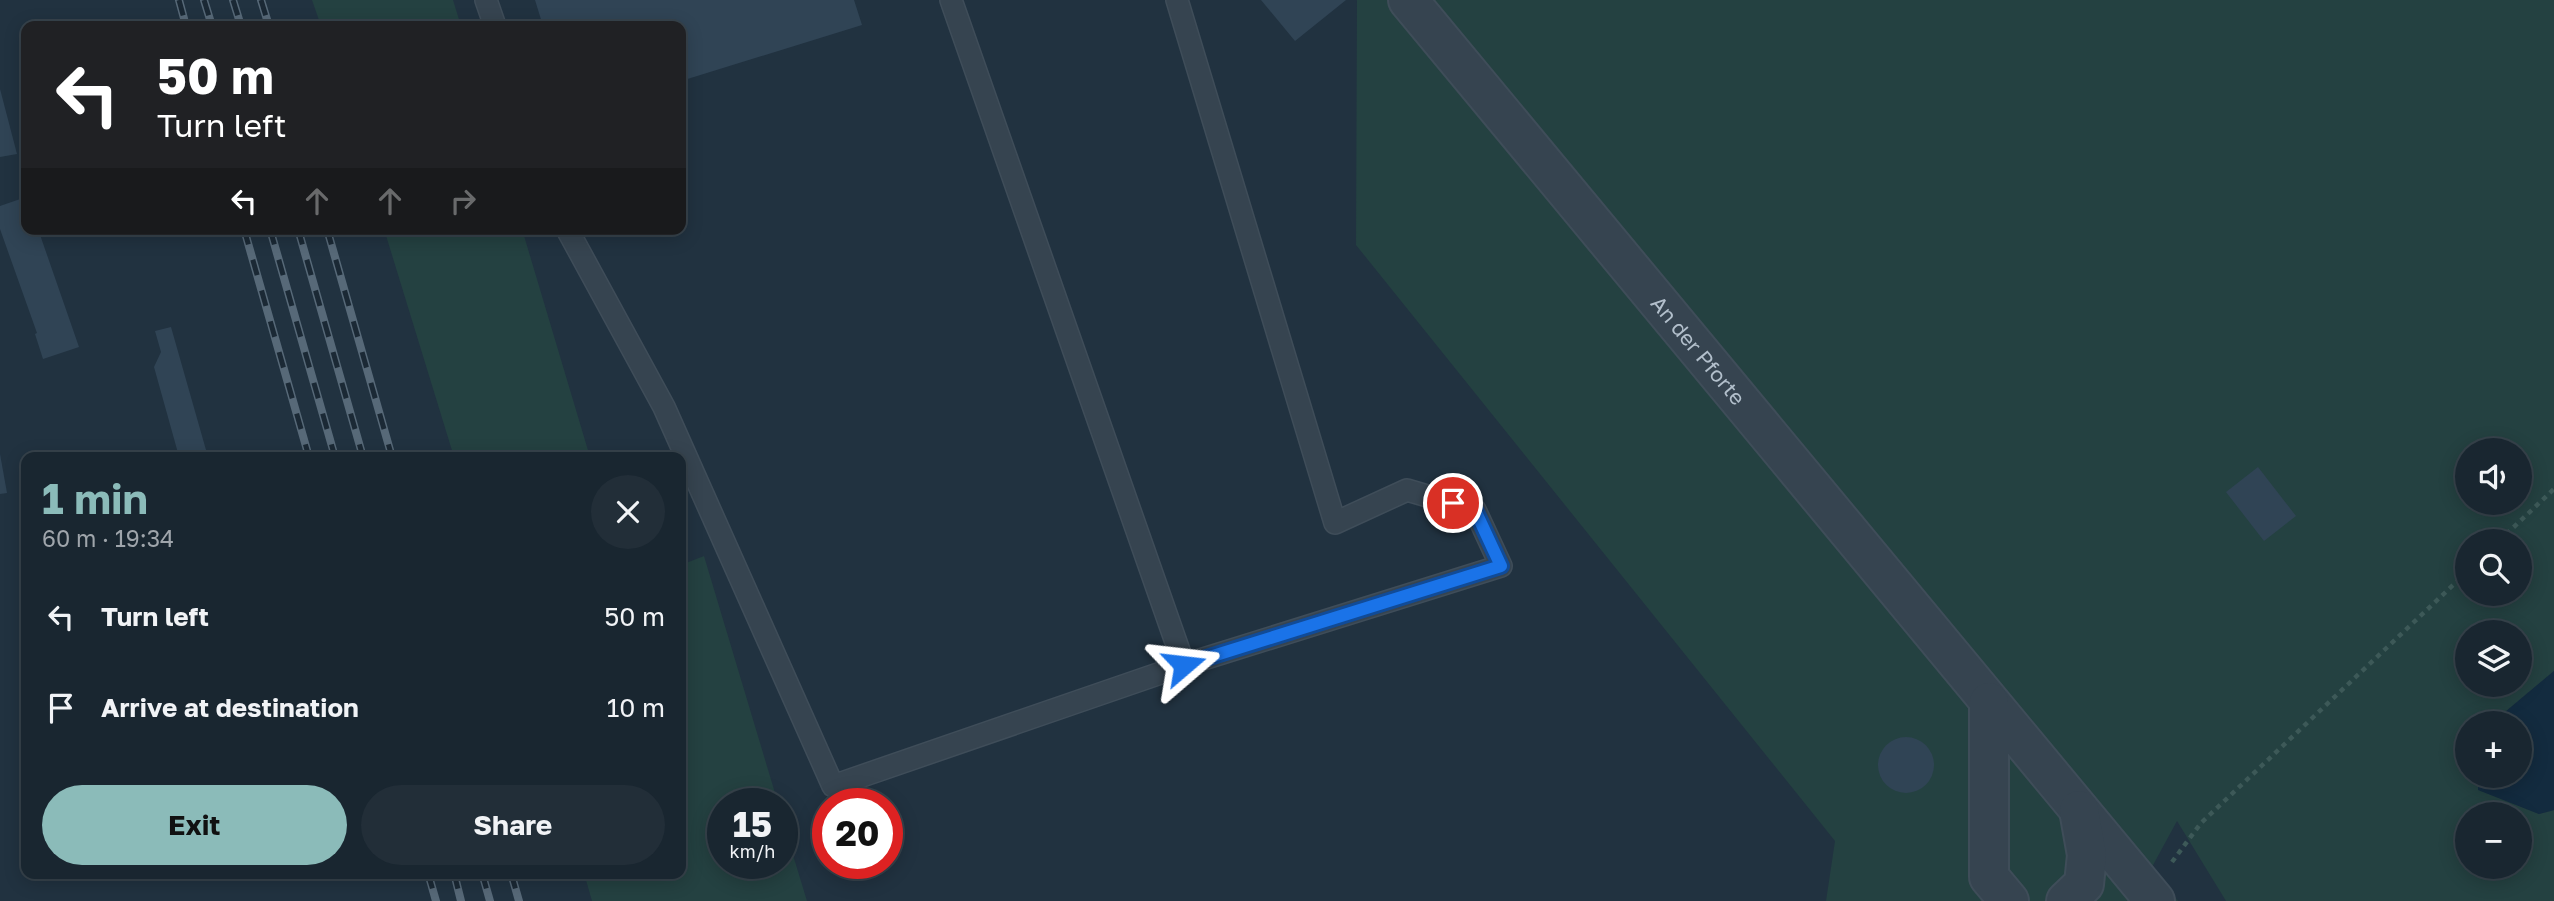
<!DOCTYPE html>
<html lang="en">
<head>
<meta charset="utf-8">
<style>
	:root { --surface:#192630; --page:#222e38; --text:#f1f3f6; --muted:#9fa5ab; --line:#37434c; --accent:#8bbbb9 }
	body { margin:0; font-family:"Golos Text",sans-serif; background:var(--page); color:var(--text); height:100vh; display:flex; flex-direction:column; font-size:26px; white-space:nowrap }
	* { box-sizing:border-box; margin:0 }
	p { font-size:23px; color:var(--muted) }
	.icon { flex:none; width:38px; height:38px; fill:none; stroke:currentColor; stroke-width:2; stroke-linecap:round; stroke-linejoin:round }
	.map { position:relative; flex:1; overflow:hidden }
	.drawer { position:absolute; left:21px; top:452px; width:665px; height:427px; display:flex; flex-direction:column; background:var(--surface); border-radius:14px; box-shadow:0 4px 18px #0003,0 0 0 2px var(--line) }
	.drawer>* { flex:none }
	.banner { position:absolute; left:21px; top:21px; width:665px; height:214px; border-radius:14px; box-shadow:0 4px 18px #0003,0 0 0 2px var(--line); background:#202124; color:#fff; overflow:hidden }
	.tools { position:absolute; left:2455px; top:438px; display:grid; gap:14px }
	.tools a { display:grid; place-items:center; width:77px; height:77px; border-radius:50%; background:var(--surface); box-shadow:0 4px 18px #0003,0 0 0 2px var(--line); font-size:35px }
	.speed { position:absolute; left:707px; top:788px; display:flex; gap:14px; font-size:35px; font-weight:700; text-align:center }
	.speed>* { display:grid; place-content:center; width:91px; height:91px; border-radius:50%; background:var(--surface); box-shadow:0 4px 18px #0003,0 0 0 2px var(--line); line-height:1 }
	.speed small { font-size:18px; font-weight:400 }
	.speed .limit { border:10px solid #d22; background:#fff; color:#111 }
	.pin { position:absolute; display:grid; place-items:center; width:60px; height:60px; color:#fff; margin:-30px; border:4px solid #fff; border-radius:50%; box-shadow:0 2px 7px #0007 }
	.me { position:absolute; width:77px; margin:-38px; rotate:73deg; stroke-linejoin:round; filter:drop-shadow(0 0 5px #0008) }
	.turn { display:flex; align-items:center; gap:24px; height:147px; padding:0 21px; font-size:32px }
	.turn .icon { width:91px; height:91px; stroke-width:2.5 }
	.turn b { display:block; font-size:49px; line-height:60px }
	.lanes { display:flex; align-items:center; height:66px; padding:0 21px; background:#0003; justify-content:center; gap:35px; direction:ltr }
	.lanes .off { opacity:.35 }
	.round { display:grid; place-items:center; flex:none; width:74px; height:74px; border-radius:37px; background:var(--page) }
	.headline { display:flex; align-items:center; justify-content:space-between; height:119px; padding:0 21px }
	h1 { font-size:42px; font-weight:700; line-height:52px; color:var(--accent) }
	.cta { display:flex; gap:14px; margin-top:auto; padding:14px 21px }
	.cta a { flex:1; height:80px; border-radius:42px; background:var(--accent); color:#111; font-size:28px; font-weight:700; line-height:80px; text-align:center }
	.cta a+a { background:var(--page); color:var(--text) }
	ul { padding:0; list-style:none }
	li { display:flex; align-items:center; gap:21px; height:91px; padding:0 21px }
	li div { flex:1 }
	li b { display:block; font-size:26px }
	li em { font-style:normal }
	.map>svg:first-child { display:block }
	.green { fill:#244141; fill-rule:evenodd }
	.water { fill:#132b3f }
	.building { fill:#304455 }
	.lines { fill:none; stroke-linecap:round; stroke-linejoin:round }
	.service-casing { stroke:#3f4d59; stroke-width:24 }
	.minor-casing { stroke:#3f4d59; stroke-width:42 }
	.path { stroke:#3d5958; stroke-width:4.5; stroke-dasharray:5 5; stroke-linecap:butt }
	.service { stroke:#364450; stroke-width:21 }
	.minor { stroke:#364450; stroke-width:38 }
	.rail-casing { stroke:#576978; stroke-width:8 }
	.rail { stroke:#1b2935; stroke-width:5; stroke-dasharray:16; stroke-linecap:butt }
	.route-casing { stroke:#114b97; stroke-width:18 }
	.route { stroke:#1a73e8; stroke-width:12 }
	.labels { text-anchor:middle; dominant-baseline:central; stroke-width:7; stroke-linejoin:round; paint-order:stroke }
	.street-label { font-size:21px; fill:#b2bfcb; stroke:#1b2935 }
</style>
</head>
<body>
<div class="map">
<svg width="2554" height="901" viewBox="0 0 2554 901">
	<rect width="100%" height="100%" fill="#213240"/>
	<!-- green -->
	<g class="green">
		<polygon points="312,0 453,0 461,26 321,26"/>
		<path d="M1357,0H2554V671L2492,723H2468V775H2478L2479,790L2539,814L2554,810V901H2226L2177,821L2152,867L2178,901H1826L1835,841L1356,245ZM2468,450H2520V502H2468ZM2468,541H2520V593H2468ZM2468,632H2520V684H2468ZM2468,814H2520V866H2468Z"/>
		<polygon points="384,229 522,229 590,457 454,457"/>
		<polygon points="704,556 778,803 723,803 723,863 782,863 782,819 807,901 592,901 584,873 681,873 681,565"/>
	</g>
	<!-- water -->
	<polygon class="water" points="2554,671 2554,810 2539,814 2478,790 2478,775 2520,775 2520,723 2492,723"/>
	<!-- building -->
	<g class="building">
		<polygon points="535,0 854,0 862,25 681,81 681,26 543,26"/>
		<polygon points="1261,0 1346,0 1295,41"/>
		<polygon points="0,89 17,154 0,157"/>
		<polygon points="26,197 26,229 38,229 79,347 43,359 35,334 37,333 0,229 0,206"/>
		<polygon points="171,327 208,457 167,457 178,453 154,367 161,352 155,331"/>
		<polygon points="0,454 7,493 0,494"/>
		<polygon points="2258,467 2296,516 2264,541 2226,492"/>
		<circle cx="1906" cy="765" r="28"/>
	</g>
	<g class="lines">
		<!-- service casing -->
		<g class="service-casing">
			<g id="service">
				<polyline points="486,0 495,26"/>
				<polyline points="951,0 1184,665 1501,566 1475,510 1407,490 1335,523 1177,0"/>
				<polyline points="567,229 664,407 833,786 1184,665"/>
			</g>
		</g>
		<!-- minor casing -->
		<g class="minor-casing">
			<g id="minor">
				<path id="s1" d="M1408,0L2155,901"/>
				<polyline points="1989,702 1989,877 2009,901"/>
				<polyline points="2066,901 2084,884 2087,855 2079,810"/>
			</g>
		</g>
		<!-- path -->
		<g class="path">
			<polyline points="2499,541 2554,489"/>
			<polyline points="2172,862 2201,823 2468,571"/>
		</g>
		<!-- service -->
		<use href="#service" class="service"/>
		<!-- minor -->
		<use href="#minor" class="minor"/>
		<!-- rail casing -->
		<g class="rail-casing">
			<g id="rail">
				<polyline points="179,0 186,26"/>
				<polyline points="204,0 212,26"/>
				<polyline points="233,0 241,26"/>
				<polyline points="261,0 269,26"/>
				<polyline points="244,229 309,457"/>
				<polyline points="270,229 335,457"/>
				<polyline points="298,229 363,457"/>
				<polyline points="327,229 392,457"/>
				<polyline points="428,873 436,901"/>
				<polyline points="454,873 461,901"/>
				<polyline points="482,873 490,901"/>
				<polyline points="511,873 519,901"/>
			</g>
		</g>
		<!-- rail -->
		<use href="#rail" class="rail"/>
	</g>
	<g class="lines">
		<!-- route casing -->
		<g class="route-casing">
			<polyline id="route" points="1184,665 1501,566 1475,510 1453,503"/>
		</g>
		<!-- route -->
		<use href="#route" class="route"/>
	</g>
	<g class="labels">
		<!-- street labels -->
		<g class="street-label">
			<text stroke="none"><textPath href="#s1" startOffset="455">An der Pforte</textPath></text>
		</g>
	</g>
</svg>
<div class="tools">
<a><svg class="icon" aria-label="sound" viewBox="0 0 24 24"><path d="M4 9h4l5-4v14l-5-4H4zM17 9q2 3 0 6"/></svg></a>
<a><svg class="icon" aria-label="search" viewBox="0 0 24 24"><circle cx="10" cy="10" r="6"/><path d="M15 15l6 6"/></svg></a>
<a><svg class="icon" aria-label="layers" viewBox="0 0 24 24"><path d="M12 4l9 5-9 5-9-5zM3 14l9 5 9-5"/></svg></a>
<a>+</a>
<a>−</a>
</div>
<div class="speed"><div>15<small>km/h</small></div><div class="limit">20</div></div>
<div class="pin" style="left:1453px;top:503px;background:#d93025"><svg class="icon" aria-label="arrive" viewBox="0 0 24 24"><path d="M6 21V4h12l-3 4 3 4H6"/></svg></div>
<svg class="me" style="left:1184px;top:665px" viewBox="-20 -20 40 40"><path d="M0-17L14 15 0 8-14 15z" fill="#1a73e8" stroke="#fff" stroke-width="4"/></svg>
<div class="banner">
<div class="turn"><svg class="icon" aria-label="left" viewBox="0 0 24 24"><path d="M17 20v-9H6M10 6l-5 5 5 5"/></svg><div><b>50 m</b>Turn left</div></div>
<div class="lanes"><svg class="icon" aria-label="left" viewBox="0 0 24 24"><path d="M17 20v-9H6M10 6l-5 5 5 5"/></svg><svg class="icon off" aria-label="ahead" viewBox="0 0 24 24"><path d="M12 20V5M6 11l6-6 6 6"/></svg><svg class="icon off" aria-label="ahead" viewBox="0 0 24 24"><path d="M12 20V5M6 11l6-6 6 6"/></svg><svg class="icon off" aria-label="right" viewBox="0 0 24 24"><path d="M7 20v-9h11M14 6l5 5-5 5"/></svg></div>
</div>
<section class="drawer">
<div class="headline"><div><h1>1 min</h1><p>60 m · 19:34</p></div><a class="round"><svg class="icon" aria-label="close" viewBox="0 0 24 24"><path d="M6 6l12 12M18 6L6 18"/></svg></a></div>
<ul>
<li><svg class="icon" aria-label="left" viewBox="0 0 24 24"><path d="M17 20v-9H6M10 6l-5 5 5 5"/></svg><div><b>Turn left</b></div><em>50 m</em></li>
<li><svg class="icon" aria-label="arrive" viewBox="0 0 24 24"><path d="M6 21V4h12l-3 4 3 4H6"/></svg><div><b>Arrive at destination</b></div><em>10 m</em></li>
</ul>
<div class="cta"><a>Exit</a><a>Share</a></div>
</section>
</div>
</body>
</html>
